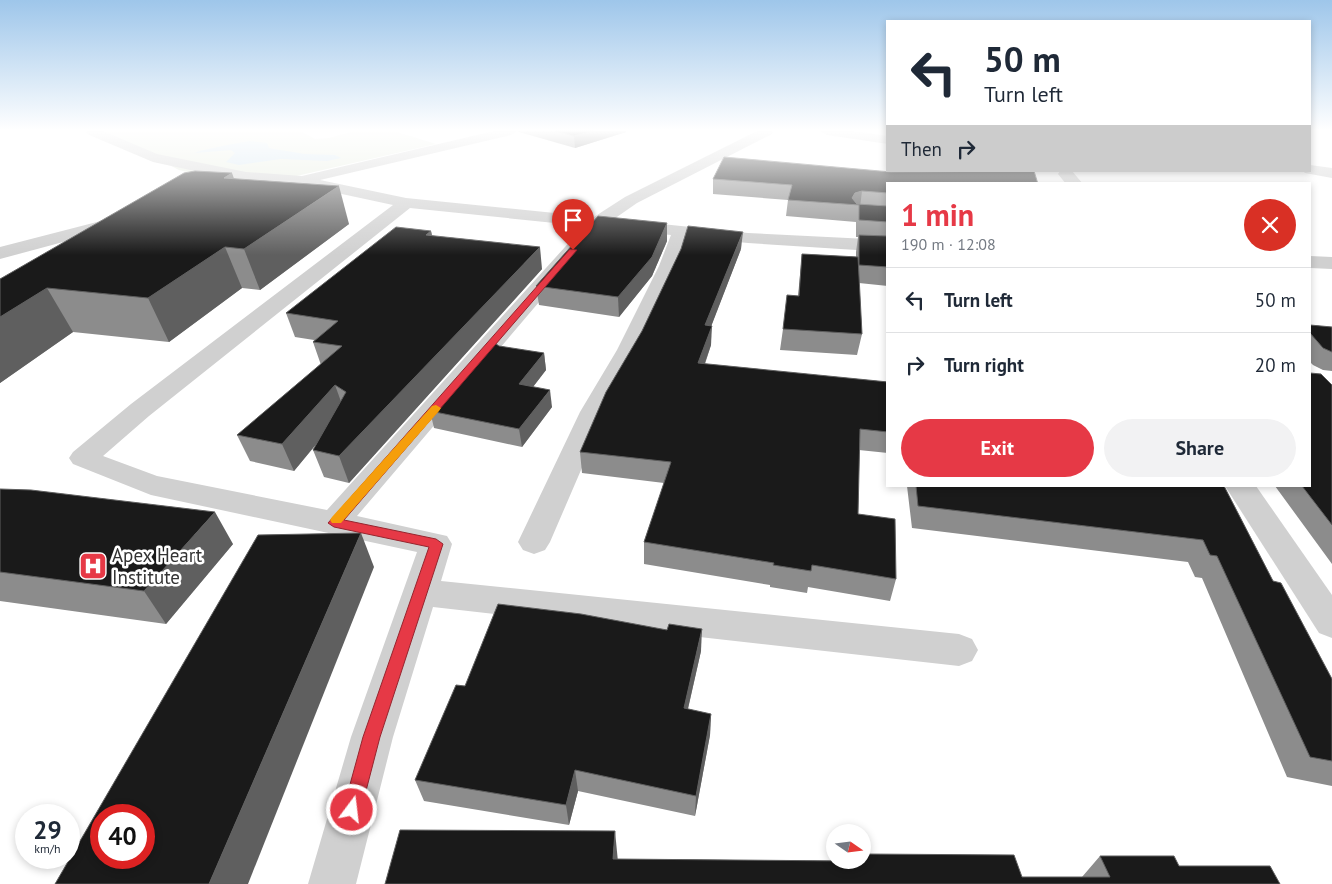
<!DOCTYPE html>
<html lang="en">
<head>
<meta charset="utf-8">
<style>
	:root { --surface:#fff; --page:#f2f2f3; --text:#1f2937; --muted:#747a83; --line:#e0e1e3; --accent:#e63946 }
	body { margin:0; font-family:"PT Sans",sans-serif; background:var(--page); color:var(--text); height:100vh; display:flex; flex-direction:column; font-size:19px; white-space:nowrap }
	* { box-sizing:border-box; margin:0 }
	p { font-size:16px; color:var(--muted) }
	.icon { flex:none; width:28px; height:28px; fill:none; stroke:currentColor; stroke-width:2; stroke-linecap:round; stroke-linejoin:round }
	.map { position:relative; flex:1; overflow:hidden }
	.side { position:absolute; left:886px; top:182px; width:425px; height:305px; display:flex; flex-direction:column; background:var(--surface); border-radius:0px; box-shadow:0 2px 8px #0003 }
	.side>* { flex:none }
	.hud { position:absolute; left:886px; top:20px; width:425px; height:152px; border-radius:0px; box-shadow:0 2px 8px #0003; background:#fff; color:var(--text); overflow:hidden }
	.needle { width:32px; rotate:104deg }
	.fabs { position:absolute; left:826px; top:824px; display:grid; gap:10px }
	.fabs a { display:grid; place-items:center; width:45px; height:45px; border-radius:50%; background:var(--surface); box-shadow:0 2px 8px #0003; font-size:25px }
	.speed { position:absolute; left:15px; top:804px; display:flex; gap:10px; font-size:25px; font-weight:700; text-align:center }
	.speed>* { display:grid; place-content:center; width:65px; height:65px; border-radius:50%; background:var(--surface); box-shadow:0 2px 8px #0003; line-height:1 }
	.speed small { font-size:12px; font-weight:400 }
	.speed .limit { border:8px solid #d22; background:#fff; color:#111 }
	.pin { position:absolute; display:grid; place-items:center; width:42px; height:42px; color:#fff; margin:-51px -21px; border-radius:50% 50% 50% 0; rotate:-45deg; box-shadow:0 0 5px #0007 }
	.pin .icon { rotate:45deg }
	.me { position:absolute; width:55px; margin:-28px; rotate:15deg; stroke-linejoin:round; filter:drop-shadow(0 0 4px #0008) }
	.turn { display:flex; align-items:center; gap:18px; height:105px; padding:0 15px; font-size:22px }
	.turn .icon { width:65px; height:65px; stroke-width:2.5 }
	.turn b { display:block; font-size:35px; line-height:42px }
	.then { display:flex; align-items:center; height:48px; padding:0 15px; background:#0003; gap:10px; font-size:19px }
	.round { display:grid; place-items:center; flex:none; width:52px; height:52px; border-radius:26px; background:var(--page) }
	.headline { display:flex; align-items:center; justify-content:space-between; height:85px; padding:0 15px }
	h1 { font-size:30px; font-weight:700; line-height:38px; color:var(--accent) }
	.button { display:flex; gap:10px; margin-top:auto; padding:10px 15px }
	.button a { flex:1; height:58px; border-radius:30px; background:var(--accent); color:#fff; font-size:20px; font-weight:700; line-height:58px; text-align:center }
	.button a+a { background:var(--page); color:var(--text) }
	ul { padding:0; list-style:none }
	li { display:flex; align-items:center; gap:15px; height:65px; padding:0 15px; border-top:1px solid var(--line) }
	li div { flex:1 }
	li b { display:block; font-size:19px }
	li em { font-style:normal }
	.map>svg:first-child { display:block }
	.green { fill:#e6ecdf }
	.water { fill:#cfe2ee }
	.lines { fill:none; stroke-linecap:round; stroke-linejoin:round }
	.minor { fill:#d0d0d0; fill-rule:evenodd }
	.wall { fill:#8c8c8c }
	.shaded-wall { fill:#5f5f5f }
	.building { fill:#1a1a1a; stroke:#5f5f5f; fill-rule:evenodd }
	.route { fill:#e63946; stroke:#96252e }
	.slow { fill:#f59e0b }
	.labels { text-anchor:middle; dominant-baseline:central; stroke-width:5; stroke-linejoin:round; paint-order:stroke }
	.near-poi-label { font-size:19px; fill:#333; stroke:#fff; text-anchor:start }
</style>
</head>
<body>
<div class="map">
<svg width="1332" height="884" viewBox="0 0 1332 884">
	<rect width="100%" height="100%" fill="#fff"/>
	<!-- green -->
	<polygon class="green" points="104,131 301,131 315,139 329,138 354,131 394,131 436,144 249,187 179,170"/>
	<!-- water -->
	<path class="water" d="M250,141L267,143L269,148L274,149L305,154L335,155L341,158L327,161L281,159L239,165L226,162L235,153L231,150L195,153C199,150 243,142 250,141Z"/>
	<g class="lines">
		<!-- minor -->
		<g class="minor">
			<path d="M86,131H103L157,154L246,172L302,176L494,131H517L511,135L320,180L406,198L594,217L625,197L757,131H773L772,134L637,203L614,219L748,233L888,240V252L748,243L688,237L679,266L641,350L606,412L550,542L545,550L534,554L523,550L518,542L580,412L617,350L659,266L671,235L602,228L357,516L447,536L452,544L441,581L959,634L972,639L978,650L972,661L959,666L433,607L393,737L356,884H308L351,737L417,552L151,495L73,464L69,458L73,452L131,404L393,205L300,185L246,182L153,162L87,134ZM410,208L584,226L327,510L157,476L103,456L149,416Z"/>
			<polygon points="820,131 853,131 888,136 888,144 827,135"/>
			<polygon points="1310,165 1332,168 1332,178 1305,173 1303,171 1310,171"/>
			<polygon points="1060,171 1072,171 1083,184 1066,184 1058,174"/>
			<polygon points="124,215 130,216 133,220 130,224 0,259 0,247"/>
			<polygon points="1310,256 1332,257 1332,269 1310,268"/>
			<polygon points="1225,486 1256,486 1332,595 1332,638 1319,633"/>
		</g>
	</g>
	<!-- wall -->
	<g class="wall">
		<polygon points="518,131 626,131 626,132 575,148 519,132"/>
		<polygon points="234,178 349,224 260,290 242,288 169,342 73,332 0,383 0,279"/>
		<polygon points="713,179 888,184 888,286 859,283 862,334 857,355 780,350 783,329 798,296 802,254 856,257 856,252 858,237 856,237 856,222 786,216 788,200 713,194"/>
		<polygon points="667,223 667,241 652,276 619,317 539,305 536,286"/>
		<polygon points="431,231 432,236 542,269 349,483 324,477 313,450 319,441 294,471 250,461 237,435 321,365 313,342 314,340 295,337 286,313"/>
		<polygon points="741,249 711,326 711,345 705,364 888,382 888,453 859,450 858,514 896,579 890,601 808,587 807,593 770,587 770,585 644,564 644,542 664,483 582,473 580,452"/>
		<polygon points="1310,325 1332,327 1332,371 1323,370 1313,365 1310,362"/>
		<polygon points="499,346 544,353 546,370 533,387 552,407 522,447 434,428 430,411"/>
		<polygon points="1332,385 1332,564 1275,486 1310,486"/>
		<polygon points="907,486 1224,486 1273,581 1332,679 1332,786 1287,777 1202,578 1195,577 1188,562 912,528"/>
		<polygon points="0,489 233,544 166,624 0,601"/>
		<polygon points="701,651 688,709 711,714 710,735 695,816 578,791 569,825 424,801 415,780 465,686"/>
		<polygon points="1100,856 1179,866 1280,884 385,884 618,859 846,861 846,860 862,860 1022,877 1082,877"/>
	</g>
	<!-- shaded-wall -->
	<g class="shaded-wall">
		<polygon points="593,131 626,131 626,132 575,148 574,136"/>
		<polygon points="232,173 245,209 224,178"/>
		<polygon points="339,186 349,224 260,290 244,249"/>
		<polygon points="862,191 860,207 852,198 855,193"/>
		<polygon points="667,223 667,241 652,276 619,317 618,297"/>
		<polygon points="431,231 436,252 426,235"/>
		<polygon points="743,232 741,249 704,345 705,325"/>
		<polygon points="225,247 242,288 169,342 148,298"/>
		<polygon points="540,247 542,269 349,483 339,456"/>
		<polygon points="47,288 73,332 0,383 0,317"/>
		<polygon points="712,326 711,345 698,383 698,363"/>
		<polygon points="544,353 546,370 522,401 519,384"/>
		<polygon points="335,385 344,410 294,471 282,444"/>
		<polygon points="550,390 552,407 522,447 519,429"/>
		<polygon points="215,512 233,544 166,624 144,591"/>
		<polygon points="361,533 374,567 248,884 209,884"/>
		<polygon points="702,629 701,651 683,730 684,708"/>
		<polygon points="711,714 710,735 695,816 696,796"/>
		<polygon points="575,770 578,791 569,825 566,805"/>
		<polygon points="615,831 618,862 613,859"/>
	</g>
	<!-- building -->
	<g class="building">
		<polygon points="555,131 593,131 574,136"/>
		<polygon points="724,157 891,172 1034,171 1038,184 888,184 888,193 862,191 855,193 852,198 857,204 888,206 888,222 859,220 859,205 788,200 792,185 713,179"/>
		<polygon points="195,171 232,173 224,178 339,186 244,249 225,247 148,298 47,288 0,317 0,279 184,173"/>
		<polygon points="598,216 667,223 652,257 618,297 536,286"/>
		<polygon points="688,226 743,232 705,325 712,326 698,363 888,382 888,432 860,429 858,514 895,519 896,579 812,565 811,571 773,565 774,563 644,542 671,462 580,452 606,392 642,331 681,249"/>
		<polygon points="396,227 431,231 426,235 540,247 339,456 313,450 346,392 335,385 282,444 237,435 342,346 313,342 338,321 286,313"/>
		<polygon points="859,235 888,236 888,267 859,265"/>
		<polygon points="802,254 858,257 862,334 783,329 787,295 799,296"/>
		<polygon points="1310,325 1332,327 1332,352 1323,348 1310,333"/>
		<polygon points="492,341 499,346 544,353 519,384 550,390 519,429 430,411"/>
		<polygon points="1310,373 1321,374 1332,385 1332,525 1302,486 1310,486"/>
		<polygon points="916,486 1224,486 1273,581 1281,583 1332,679 1332,761 1310,757 1217,556 1210,555 1203,540 918,506"/>
		<polygon points="0,489 31,490 215,512 144,591 0,572"/>
		<path d="M361,533L209,884H55L258,535ZM101,815H144V858H101Z"/>
		<polygon points="498,604 581,614 667,630 669,624 702,629 684,708 711,714 696,796 575,770 566,805 415,780 456,685 465,686"/>
		<polygon points="400,830 615,831 613,859 849,861 849,860 862,860 862,854 1014,855 1022,877 1110,877 1100,856 1174,856 1179,866 1270,866 1280,884 385,884"/>
	</g>
	<!-- sky -->
	<linearGradient id="sky" x2="0" y2="1"><stop stop-color="#9ec6ea"/><stop offset="0.51" stop-color="#fff"/><stop offset="1" stop-color="#fff" stop-opacity="0"/></linearGradient>
	<rect width="1332" height="255" fill="url(#sky)"/>
	<!-- route -->
	<polygon class="route" points="570,249 577,250 344,520 436,539 443,544 380,737 361,810 358,817 352,819 345,817 343,810 363,737 429,547 334,527 328,523"/>
	<!-- slow -->
	<polygon class="slow" points="436,405 441,408 439,411 341,523 332,523 330,520 332,517 432,406"/>
	<!-- icons -->
	<defs>
		<g id="hospital-square" transform="scale(1.4375)"><rect x="-9" y="-9" width="18" height="18" rx="4" fill="#e63946" stroke="#fff"/><path d="M-5-5h3v3.5h4V-5h3V5h-3V1.5h-4V5h-3Z" fill="#fff"/></g>
	</defs>
	<g fill-rule="evenodd">
		<use href="#hospital-square" x="93" y="566"/>
	</g>
	<g class="labels">
		<!-- near-poi labels -->
		<g class="near-poi-label">
			<text x="112" y="555">Apex Heart<tspan x="112" dy="22">Institute</tspan></text>
		</g>
	</g>
</svg>
<div class="fabs">
<a><svg class="needle" viewBox="-14 -14 28 28"><path d="M0-13l5 13h-10z" fill="#e53935"/><path d="M0 13l5-13h-10z" fill="#747a83"/></svg></a>
</div>
<div class="speed"><div>29<small>km/h</small></div><div class="limit">40</div></div>
<div class="pin" style="left:573px;top:250px;background:#d93025"><svg class="icon" aria-label="arrive" viewBox="0 0 24 24"><path d="M6 21V4h12l-3 4 3 4H6"/></svg></div>
<svg class="me" style="left:352px;top:810px" viewBox="-20 -20 40 40"><circle r="17" fill="#e63946" stroke="#fff" stroke-width="3"/><path d="M0-11L8 9 0 5-8 9z" fill="#fff"/></svg>
<div class="hud">
<div class="turn"><svg class="icon" aria-label="left" viewBox="0 0 24 24"><path d="M17 20v-9H6M10 6l-5 5 5 5"/></svg><div><b>50 m</b>Turn left</div></div>
<div class="then">Then<svg class="icon" aria-label="right" viewBox="0 0 24 24"><path d="M7 20v-9h11M14 6l5 5-5 5"/></svg></div>
</div>
<section class="side">
<div class="headline"><div><h1>1 min</h1><p>190 m · 12:08</p></div><a class="round" style="background:#d93025;color:#fff"><svg class="icon" aria-label="close" viewBox="0 0 24 24"><path d="M6 6l12 12M18 6L6 18"/></svg></a></div>
<ul>
<li><svg class="icon" aria-label="left" viewBox="0 0 24 24"><path d="M17 20v-9H6M10 6l-5 5 5 5"/></svg><div><b>Turn left</b></div><em>50 m</em></li>
<li><svg class="icon" aria-label="right" viewBox="0 0 24 24"><path d="M7 20v-9h11M14 6l5 5-5 5"/></svg><div><b>Turn right</b></div><em>20 m</em></li>
</ul>
<div class="button"><a>Exit</a><a>Share</a></div>
</section>
</div>
</body>
</html>
